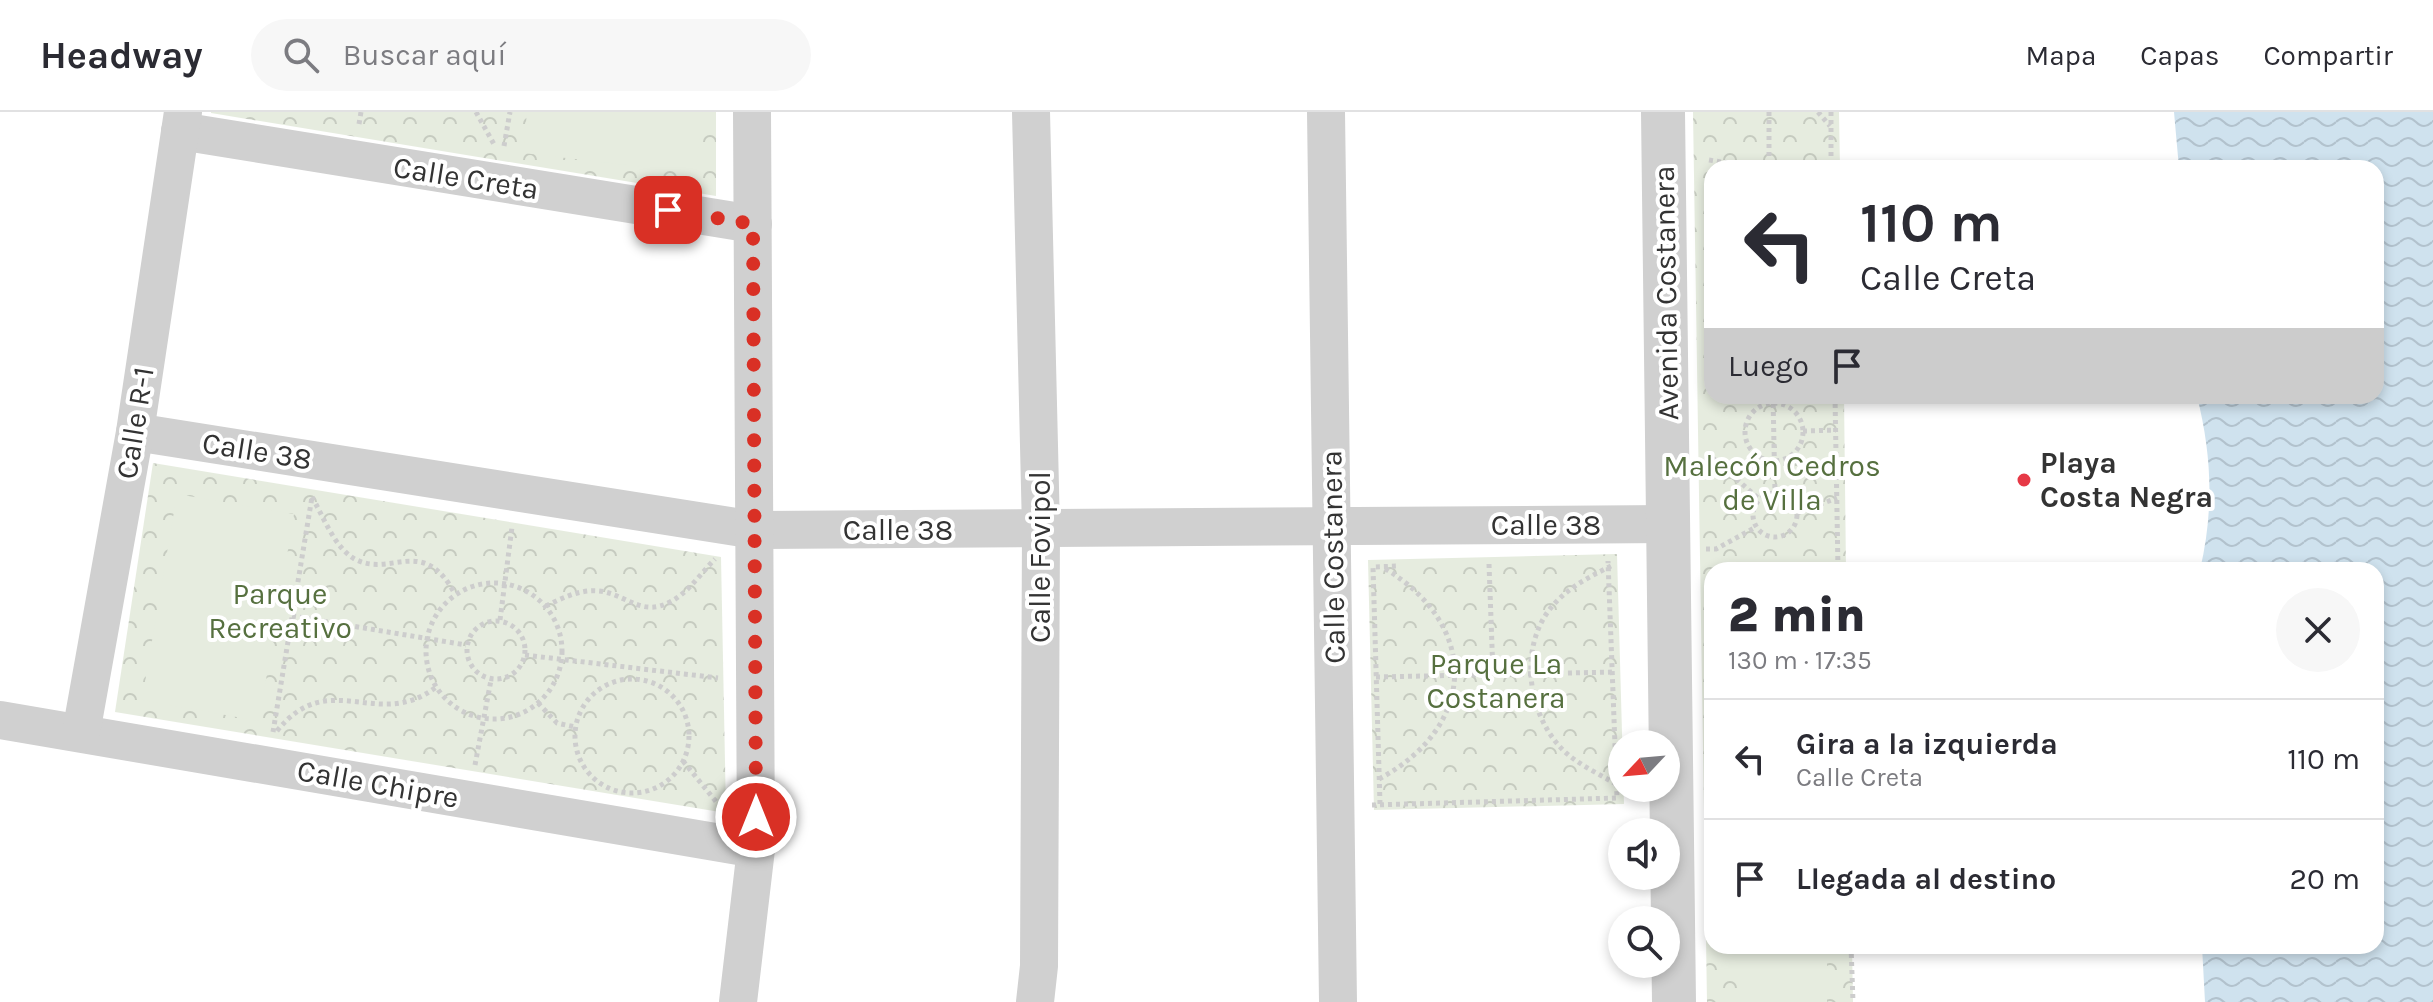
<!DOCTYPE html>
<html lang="es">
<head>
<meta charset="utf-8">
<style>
	:root { --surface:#fff; --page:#f7f7f7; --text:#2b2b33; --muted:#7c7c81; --line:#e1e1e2 }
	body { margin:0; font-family:Karla,sans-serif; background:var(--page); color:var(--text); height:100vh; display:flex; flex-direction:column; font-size:30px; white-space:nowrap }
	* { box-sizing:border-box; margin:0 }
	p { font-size:26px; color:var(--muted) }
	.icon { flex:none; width:44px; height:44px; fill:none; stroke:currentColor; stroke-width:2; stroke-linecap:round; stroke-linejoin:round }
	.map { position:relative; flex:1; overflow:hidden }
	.drawer { position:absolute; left:1704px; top:450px; width:680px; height:392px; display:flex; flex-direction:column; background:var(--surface); border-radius:24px; box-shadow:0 4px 12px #0003 }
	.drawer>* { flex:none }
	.top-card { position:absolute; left:1704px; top:48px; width:680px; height:244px; border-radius:24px; box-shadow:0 4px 12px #0003; background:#fff; color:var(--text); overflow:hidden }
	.needle { width:52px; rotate:244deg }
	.fabs { position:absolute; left:1608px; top:618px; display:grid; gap:16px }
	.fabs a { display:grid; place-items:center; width:72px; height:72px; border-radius:50%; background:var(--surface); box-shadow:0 4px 12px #0003; font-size:40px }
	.pin { position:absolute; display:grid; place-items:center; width:68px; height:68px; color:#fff; margin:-34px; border-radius:16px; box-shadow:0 4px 12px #0006 }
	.me { position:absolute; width:88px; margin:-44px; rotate:0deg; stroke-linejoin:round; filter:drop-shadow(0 0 6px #0008) }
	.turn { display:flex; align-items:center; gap:28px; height:168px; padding:0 24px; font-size:36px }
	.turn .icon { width:104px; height:104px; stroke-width:2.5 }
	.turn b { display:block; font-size:56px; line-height:68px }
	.then { display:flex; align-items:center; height:76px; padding:0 24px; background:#0003; gap:16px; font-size:30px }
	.round { display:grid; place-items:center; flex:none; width:84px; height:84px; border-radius:42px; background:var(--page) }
	.head { display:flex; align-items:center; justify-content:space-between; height:136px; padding:0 24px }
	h1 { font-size:48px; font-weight:800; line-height:60px }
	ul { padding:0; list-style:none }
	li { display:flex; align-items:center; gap:24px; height:120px; padding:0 24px; border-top:2px solid var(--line) }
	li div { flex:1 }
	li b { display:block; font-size:30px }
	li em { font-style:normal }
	header { display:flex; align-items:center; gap:48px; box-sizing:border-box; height:112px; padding:0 40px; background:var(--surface); border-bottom:2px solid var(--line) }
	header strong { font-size:38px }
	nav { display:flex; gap:44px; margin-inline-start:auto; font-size:28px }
	.search { width:560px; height:72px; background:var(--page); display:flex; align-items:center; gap:20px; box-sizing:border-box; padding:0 28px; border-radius:44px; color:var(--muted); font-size:30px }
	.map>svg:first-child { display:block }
	.park { fill:url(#park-crowns) }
	.garden { fill:#e6ecdf }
	.water { fill:url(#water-waves) }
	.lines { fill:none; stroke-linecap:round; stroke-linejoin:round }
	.path { stroke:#cdcdcd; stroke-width:5; stroke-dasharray:4 4; stroke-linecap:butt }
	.minor { stroke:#d0d0d0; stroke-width:38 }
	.tertiary { stroke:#d0d0d0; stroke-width:44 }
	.route { stroke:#d93025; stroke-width:14; stroke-dasharray:0 25.2 }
	.poi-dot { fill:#e63946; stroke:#fff; stroke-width:3 }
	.labels { text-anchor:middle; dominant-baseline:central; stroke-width:8; stroke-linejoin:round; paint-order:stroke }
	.street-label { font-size:30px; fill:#333; stroke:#fff }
	.poi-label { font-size:30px; font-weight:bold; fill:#333; stroke:#fff; text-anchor:start }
	.park-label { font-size:30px; fill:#56703f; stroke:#fff }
</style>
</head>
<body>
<header>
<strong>Headway</strong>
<div class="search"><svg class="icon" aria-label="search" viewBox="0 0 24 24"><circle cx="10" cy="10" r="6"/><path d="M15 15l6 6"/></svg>Buscar aquí</div>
<nav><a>Mapa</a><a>Capas</a><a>Compartir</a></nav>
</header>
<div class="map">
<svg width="2433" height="890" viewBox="0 0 2433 890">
	<defs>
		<pattern id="park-crowns" width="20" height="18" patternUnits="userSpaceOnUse" patternTransform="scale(2)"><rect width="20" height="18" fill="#e6ecdf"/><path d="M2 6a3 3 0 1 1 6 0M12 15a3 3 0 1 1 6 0" fill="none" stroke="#c6cbc0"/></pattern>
		<pattern id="water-waves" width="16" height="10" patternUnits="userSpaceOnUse" patternTransform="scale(2)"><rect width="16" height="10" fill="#cfe2ee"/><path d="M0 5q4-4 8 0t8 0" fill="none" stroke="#b2c2cd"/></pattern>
	</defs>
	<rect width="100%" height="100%" fill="#fff"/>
	<!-- park -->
	<g class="park">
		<polygon points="716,0 716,84 211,1 211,0"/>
		<polygon points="1693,0 1839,0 1840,56 1712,56 1712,284 1844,284 1846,458 1712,458 1712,834 1852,834 1853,890 1707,890"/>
		<polygon points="153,351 721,445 726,701 115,600"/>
		<polygon points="1617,442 1624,692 1374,698 1368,448"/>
	</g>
	<!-- garden -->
	<g class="garden">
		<polygon points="527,0 703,0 696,61 523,41"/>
		<polygon points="177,382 294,402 259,609 142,588"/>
		<rect x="1741" y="834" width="86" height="56"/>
	</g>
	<!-- water -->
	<path class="water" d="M2174,0H2433V890H2205L2202,834H2376V458H2200C2214,398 2212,344 2197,284H2376V56H2179Z"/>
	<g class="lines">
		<!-- path -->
		<g class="path">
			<polyline points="476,0 495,34"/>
			<polyline points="1769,0 1769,56"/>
			<polyline points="1818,0 1830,14"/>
			<polyline points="1831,0 1831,56"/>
			<polyline points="359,12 361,0"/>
			<polyline points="504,34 510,0"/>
			<polyline points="1709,48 1759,56"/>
			<polyline points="1773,284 1775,381"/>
			<polyline points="1835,284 1838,458"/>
			<circle cx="1774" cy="320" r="29"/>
			<polyline points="1803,319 1836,318"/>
			<polyline points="1704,347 1714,347 1759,387"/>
			<circle cx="1775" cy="403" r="22"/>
			<path d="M312,385C323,404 334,434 353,446C390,468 422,421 455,482"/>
			<polyline points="1797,401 1837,386"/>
			<polyline points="1706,437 1716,437 1756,415"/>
			<polyline points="1489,452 1493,562"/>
			<path d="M1611,454C1587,466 1563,478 1547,501C1519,542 1529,605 1564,639C1579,653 1599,662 1616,672"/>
			<circle cx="494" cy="539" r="68"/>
			<path d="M546,494C564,485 585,475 605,480C630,486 643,504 670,490C688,481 701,461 715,447"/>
			<polyline points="292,504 466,533"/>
			<polyline points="500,508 512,415"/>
			<circle cx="496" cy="538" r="29"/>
			<polyline points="525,543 718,566"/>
			<polyline points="1376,565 1614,560"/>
			<circle cx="632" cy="624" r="57"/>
			<polyline points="538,591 557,611 575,615"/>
			<path d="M277,619C329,554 378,620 436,575"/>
			<polyline points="273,620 312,385"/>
			<polyline points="683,649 718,692"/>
			<polyline points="475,653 491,568"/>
			<path d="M1379,667C1478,614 1480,513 1384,456"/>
			<polyline points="1380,692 1373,455 1398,454"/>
			<polyline points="1372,693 1617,686 1608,449"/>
			<polyline points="1851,834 1853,890"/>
		</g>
		<!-- minor -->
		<g class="minor">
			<polyline points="1031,0 1041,417 1039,854 1035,890"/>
			<polyline points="1326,0 1338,890"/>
			<polyline points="180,19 753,112"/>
			<polyline points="135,320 755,418 1670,412"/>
			<polyline points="0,608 756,737"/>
			<polyline points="81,621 135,320 183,0"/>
			<polyline points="738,890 756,737 752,0"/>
		</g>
		<!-- tertiary -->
		<polyline class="tertiary" points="1663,0 1674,890"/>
	</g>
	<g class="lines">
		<!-- route -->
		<polyline class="route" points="668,98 753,112 756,705"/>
	</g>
	<!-- markers -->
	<circle class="poi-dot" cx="2024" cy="368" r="8"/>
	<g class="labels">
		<!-- street labels -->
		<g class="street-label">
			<text transform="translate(466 66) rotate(9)">Calle Creta</text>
			<text transform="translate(1666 181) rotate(-91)">Avenida Costanera</text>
			<text transform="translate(135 311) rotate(-81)">Calle R-1</text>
			<text transform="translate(257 339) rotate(9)">Calle 38</text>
			<text x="1546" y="413">Calle 38</text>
			<text x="898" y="418">Calle 38</text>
			<text transform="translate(1040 445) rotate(-90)">Calle Fovipol</text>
			<text transform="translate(1333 445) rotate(-91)">Calle Costanera</text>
			<text transform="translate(378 672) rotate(10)">Calle Chipre</text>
		</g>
		<!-- poi labels -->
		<g class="poi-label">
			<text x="2040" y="351">Playa<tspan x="2040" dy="34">Costa Negra</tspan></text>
		</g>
		<!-- park labels -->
		<g class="park-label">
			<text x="1772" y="354">Malecón Cedros<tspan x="1772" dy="34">de Villa</tspan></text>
			<text x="280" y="482">Parque<tspan x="280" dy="34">Recreativo</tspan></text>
			<text x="1496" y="552">Parque La<tspan x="1496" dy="34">Costanera</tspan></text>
		</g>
	</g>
</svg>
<div class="fabs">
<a><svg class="needle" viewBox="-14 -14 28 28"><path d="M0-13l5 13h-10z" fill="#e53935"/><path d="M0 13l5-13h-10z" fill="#7c7c81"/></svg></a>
<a><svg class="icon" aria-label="sound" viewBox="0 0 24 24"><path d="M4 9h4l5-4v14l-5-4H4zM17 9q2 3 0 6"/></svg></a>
<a><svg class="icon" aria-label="search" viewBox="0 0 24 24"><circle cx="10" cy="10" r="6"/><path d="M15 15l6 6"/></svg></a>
</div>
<div class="pin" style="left:668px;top:98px;background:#d93025"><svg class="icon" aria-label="arrive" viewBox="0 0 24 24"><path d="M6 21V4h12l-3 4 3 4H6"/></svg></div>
<svg class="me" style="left:756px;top:705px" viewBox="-20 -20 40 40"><circle r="17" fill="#d93025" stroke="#fff" stroke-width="3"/><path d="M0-11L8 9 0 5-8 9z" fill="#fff"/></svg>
<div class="top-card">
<div class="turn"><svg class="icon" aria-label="left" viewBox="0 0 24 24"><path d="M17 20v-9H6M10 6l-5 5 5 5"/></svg><div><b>110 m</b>Calle Creta</div></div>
<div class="then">Luego<svg class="icon" aria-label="arrive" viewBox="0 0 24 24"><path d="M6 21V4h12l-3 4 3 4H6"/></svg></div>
</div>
<section class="drawer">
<div class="head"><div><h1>2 min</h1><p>130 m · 17:35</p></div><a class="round"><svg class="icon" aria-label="close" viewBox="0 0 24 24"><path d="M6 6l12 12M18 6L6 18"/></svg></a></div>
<ul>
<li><svg class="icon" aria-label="left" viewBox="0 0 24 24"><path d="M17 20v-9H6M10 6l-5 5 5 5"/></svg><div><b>Gira a la izquierda</b><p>Calle Creta</p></div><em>110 m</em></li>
<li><svg class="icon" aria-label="arrive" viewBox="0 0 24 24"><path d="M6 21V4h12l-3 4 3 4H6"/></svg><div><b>Llegada al destino</b></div><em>20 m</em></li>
</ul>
</section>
</div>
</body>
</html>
